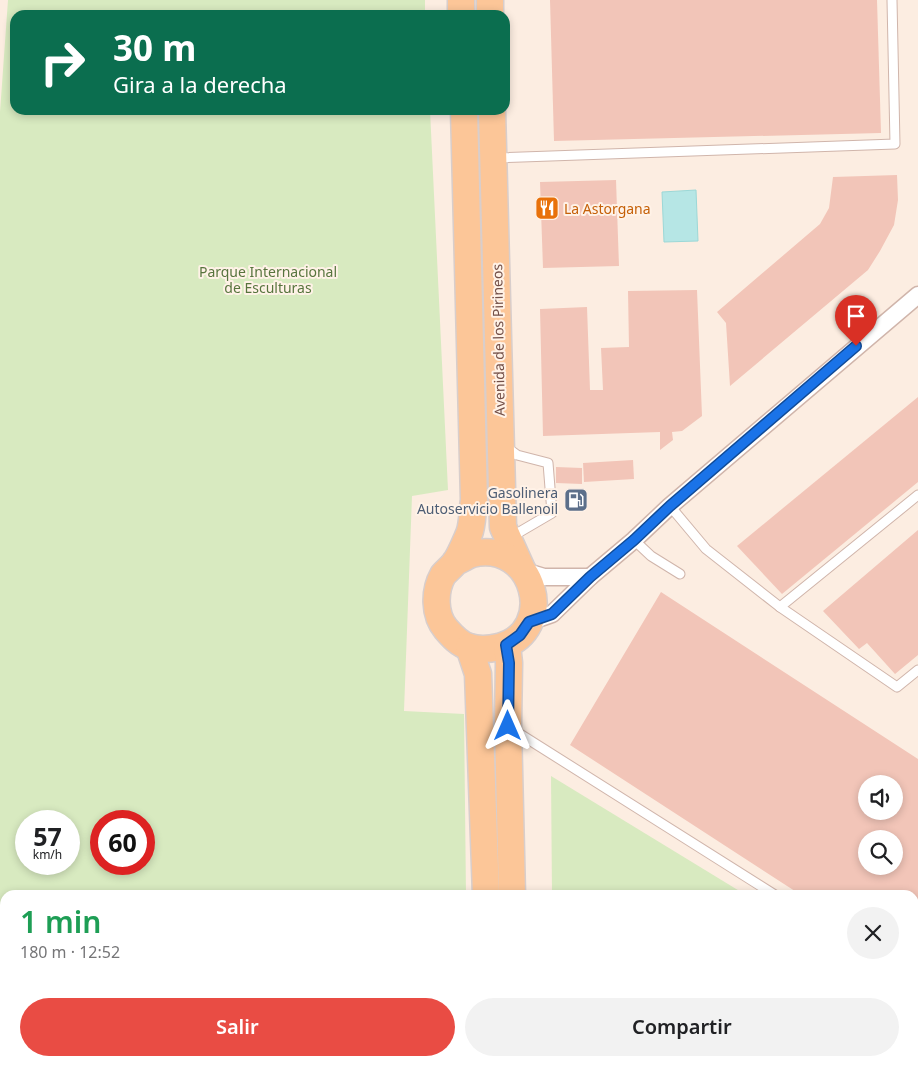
<!DOCTYPE html>
<html lang="es">
<head>
<meta charset="utf-8">
<style>
	:root { --surface:#fff; --page:#f2f2f2; --text:#202124; --muted:#757577; --accent:#e94c44 }
	body { margin:0; font-family:"Noto Sans",sans-serif; background:var(--page); color:var(--text); height:100vh; display:flex; flex-direction:column; font-size:19px; white-space:nowrap }
	* { box-sizing:border-box; margin:0 }
	p { font-size:16px; color:var(--muted) }
	.icon { flex:none; width:28px; height:28px; fill:none; stroke:currentColor; stroke-width:2; stroke-linecap:round; stroke-linejoin:round }
	.map { position:relative; flex:1; overflow:hidden }
	.drawer { position:absolute; left:0px; top:890px; width:919px; height:176px; display:flex; flex-direction:column; background:var(--surface); border-radius:15px 15px 0 0; box-shadow:0 2px 8px #0003 }
	.drawer>* { flex:none }
	.top-card { position:absolute; left:10px; top:10px; width:500px; height:105px; border-radius:15px; box-shadow:0 2px 8px #0003; background:#0b6e4f; color:#fff; overflow:hidden }
	.buttons { position:absolute; left:858px; top:775px; display:grid; gap:10px }
	.buttons a { display:grid; place-items:center; width:45px; height:45px; border-radius:50%; background:var(--surface); box-shadow:0 2px 8px #0003; font-size:25px }
	.speed { position:absolute; left:15px; top:810px; display:flex; gap:10px; font-size:25px; font-weight:700; text-align:center }
	.speed>* { display:grid; place-content:center; width:65px; height:65px; border-radius:50%; background:var(--surface); box-shadow:0 2px 8px #0003; line-height:1 }
	.speed small { font-size:12px; font-weight:400 }
	.speed .limit { border:8px solid #d22; background:#fff; color:#111 }
	.pin { position:absolute; display:grid; place-items:center; width:42px; height:42px; color:#fff; margin:-51px -21px; border-radius:50% 50% 50% 0; rotate:-45deg; box-shadow:0 0 5px #0007 }
	.pin .icon { rotate:45deg }
	.me { position:absolute; width:55px; margin:-28px; rotate:0deg; stroke-linejoin:round; filter:drop-shadow(0 0 4px #0008) }
	.turn { display:flex; align-items:center; gap:18px; height:105px; padding:0 20px; font-size:22px }
	.turn .icon { width:65px; height:65px; stroke-width:2.5 }
	.turn b { display:block; font-size:35px; line-height:42px }
	.round { display:grid; place-items:center; flex:none; width:52px; height:52px; border-radius:26px; background:var(--page) }
	.head { display:flex; align-items:center; justify-content:space-between; height:85px; padding:0 20px }
	h1 { font-size:30px; font-weight:600; line-height:38px; color:#1e9e55 }
	.cta { display:flex; gap:10px; margin-top:auto; padding:10px 20px }
	.cta a { flex:1; height:58px; border-radius:30px; background:var(--accent); color:#fff; font-size:20px; font-weight:600; line-height:58px; text-align:center }
	.cta a+a { background:var(--page); color:var(--text) }
	.map>svg:first-child { display:block }
	.green { fill:#d8eac0; fill-rule:evenodd }
	.water { fill:#b6e6e5; stroke:#9cd8d7 }
	.building { fill:#f2c5b8; fill-rule:evenodd }
	.lines { fill:none; stroke-linecap:round; stroke-linejoin:round }
	.service-casing { stroke:#d0b5ab; stroke-width:11 }
	.minor-casing { stroke:#d0b5ab; stroke-width:19 }
	.primary-casing { stroke:#d8cecc; stroke-width:29 }
	.motorway-casing { stroke:#d8cecc; stroke-width:30 }
	.service { stroke:#fff; stroke-width:9 }
	.minor { stroke:#fff; stroke-width:16 }
	.primary { stroke:#fcc698; stroke-width:26 }
	.motorway { stroke:#f89f96; stroke-width:28 }
	.route-casing { stroke:#114b97; stroke-width:12 }
	.route { stroke:#1a73e8; stroke-width:9 }
	.labels { text-anchor:middle; dominant-baseline:central; stroke-width:4; stroke-linejoin:round; paint-order:stroke }
	.food-label { font-size:14px; fill:#c56008; stroke:#fff2e7; text-anchor:start }
	.park-label { font-size:14px; fill:#57743d; stroke:#fff2e7 }
	.street-label { font-size:14px; fill:#745048; stroke:#fff2e7 }
	.service-label { font-size:14px; fill:#4e5e75; stroke:#fff2e7; text-anchor:end }
</style>
</head>
<body>
<div class="map">
<svg width="918" height="1066" viewBox="0 0 918 1066">
	<rect width="100%" height="100%" fill="#fcede1"/>
	<!-- green -->
	<g class="green">
		<path d="M8,0H425V15H15V110H430L448,490L412,496L404,711L464,714L466,895H5V993L0,984V112ZM69,821V864H26V821ZM144,821V864H101V821Z"/>
		<polygon points="551,776 746,895 552,895"/>
		<polygon points="914,997 918,1000 918,1066 815,1066 807,1061 914,1061"/>
		<polygon points="46,1061 467,1061 467,1066 49,1066"/>
	</g>
	<!-- water -->
	<polygon class="water" points="696,190 698,241 664,242 662,192"/>
	<!-- building -->
	<g class="building">
		<polygon points="550,0 877,0 881,133 554,141"/>
		<polygon points="897,175 898,200 894,225 880,251 868,270 730,386 726,323 717,312 820,224 829,208 833,177"/>
		<polygon points="616,180 619,266 543,268 540,182"/>
		<polygon points="697,290 702,416 682,431 672,432 673,440 660,450 660,432 543,436 540,309 587,307 590,390 603,390 601,348 629,347 628,291"/>
		<polygon points="918,397 918,482 782,594 737,546"/>
		<polygon points="633,460 634,479 584,482 583,463"/>
		<polygon points="556,467 582,468 582,484 556,483"/>
		<polygon points="918,530 918,655 895,674 867,643 859,649 823,611"/>
		<path d="M661,592L918,759V971L914,968V895H801L570,745ZM866,784H894V811H866ZM866,839H894V866H866Z"/>
		<polygon points="557,1061 760,1061 767,1066 554,1066"/>
	</g>
	<g class="lines">
		<!-- service casing -->
		<g class="service-casing">
			<g id="service">
				<polyline points="496,158 895,144 892,0"/>
				<polyline points="506,447 517,455 548,463 552,513 511,537"/>
				<polyline points="670,506 706,549 780,607 897,687 918,670"/>
				<polyline points="634,540 651,556 680,574"/>
				<polyline points="780,607 918,495"/>
				<polyline points="512,729 775,895"/>
				<polyline points="914,983 918,985"/>
			</g>
		</g>
		<!-- minor casing -->
		<g class="minor-casing">
			<g id="minor">
				<polyline points="524,571 544,577 590,577"/>
				<polyline points="529,622 552,614 590,577 634,540 670,506 918,295"/>
			</g>
		</g>
		<!-- primary casing -->
		<g class="primary-casing">
			<g id="primary">
				<polyline points="461,0 461,15"/>
				<polyline points="490,0 490,15"/>
				<polyline points="492,110 503,527 521,567"/>
				<path d="M455,562C461,560 466,556 472,554C535,539 559,631 499,647C490,649 479,650 469,647C459,644 452,636 446,629C434,615 434,591 443,575C447,570 453,566 456,561C461,553 465,543 469,534C473,524 472,511 474,500L464,110"/>
				<polyline points="507,645 509,663 508,726 512,895"/>
				<polyline points="469,647 478,674 486,895"/>
				<polyline points="492,1061 492,1066"/>
				<polyline points="518,1061 518,1066"/>
			</g>
		</g>
		<!-- motorway casing -->
		<g class="motorway-casing">
			<polyline id="motorway" points="0,1034 5,1045"/>
		</g>
		<!-- service -->
		<use href="#service" class="service"/>
		<!-- minor -->
		<use href="#minor" class="minor"/>
		<!-- primary -->
		<use href="#primary" class="primary"/>
		<!-- motorway -->
		<use href="#motorway" class="motorway"/>
	</g>
	<g class="lines">
		<!-- route casing -->
		<g class="route-casing">
			<polyline id="route" points="508,726 509,663 506,645 520,635 529,622 552,614 590,577 634,540 670,506 856,346"/>
		</g>
		<!-- route -->
		<use href="#route" class="route"/>
	</g>
	<!-- icons -->
	<defs>
		<g id="restaurant-square" transform="scale(1.25)"><rect x="-9" y="-9" width="18" height="18" rx="4" fill="#e8710a" stroke="#fff2e7"/><path d="M-5-6h1v4h1v-4h1v4h1v-4h1v5L-1.5 .5V6h-2V.5L-5-1ZM5-6V6H3V1.5H1.5Q1.5-4 5-6Z" fill="#fff"/></g>
		<g id="fuel-square" transform="scale(1.25)"><rect x="-9" y="-9" width="18" height="18" rx="4" fill="#5c6f8a" stroke="#fff2e7"/><path d="M-5.5-6h7V0h2V4h1.3V-2.5L3-4.5l.8-.8L6-3V5H2.5V1h-1V6h-7ZM-4.2-4.7v3.2H.2V-4.7Z" fill="#fff"/></g>
	</defs>
	<g fill-rule="evenodd">
		<use href="#restaurant-square" x="547" y="208"/>
		<use href="#fuel-square" x="576" y="500"/>
	</g>
	<g class="labels">
		<!-- food labels -->
		<g class="food-label">
			<text x="564" y="208">La Astorgana</text>
		</g>
		<!-- park labels -->
		<g class="park-label">
			<text x="268" y="271">Parque Internacional<tspan x="268" dy="16">de Esculturas</tspan></text>
		</g>
		<!-- street labels -->
		<g class="street-label">
			<text transform="translate(498 340) rotate(-91)">Avenida de los Pirineos</text>
		</g>
		<!-- service labels -->
		<g class="service-label">
			<text x="558" y="492">Gasolinera<tspan x="558" dy="16">Autoservicio Ballenoil</tspan></text>
		</g>
	</g>
</svg>
<div class="buttons">
<a><svg class="icon" aria-label="sound" viewBox="0 0 24 24"><path d="M4 9h4l5-4v14l-5-4H4zM17 9q2 3 0 6"/></svg></a>
<a><svg class="icon" aria-label="search" viewBox="0 0 24 24"><circle cx="10" cy="10" r="6"/><path d="M15 15l6 6"/></svg></a>
</div>
<div class="speed"><div>57<small>km/h</small></div><div class="limit">60</div></div>
<div class="pin" style="left:856px;top:346px;background:#d93025"><svg class="icon" aria-label="arrive" viewBox="0 0 24 24"><path d="M6 21V4h12l-3 4 3 4H6"/></svg></div>
<svg class="me" style="left:508px;top:726px" viewBox="-20 -20 40 40"><path d="M0-17L14 15 0 8-14 15z" fill="#1a73e8" stroke="#fff" stroke-width="4"/></svg>
<div class="top-card">
<div class="turn"><svg class="icon" aria-label="right" viewBox="0 0 24 24"><path d="M7 20v-9h11M14 6l5 5-5 5"/></svg><div><b>30 m</b>Gira a la derecha</div></div>
</div>
<section class="drawer">
<div class="head"><div><h1>1 min</h1><p>180 m · 12:52</p></div><a class="round"><svg class="icon" aria-label="close" viewBox="0 0 24 24"><path d="M6 6l12 12M18 6L6 18"/></svg></a></div>
<div class="cta"><a>Salir</a><a>Compartir</a></div>
</section>
</div>
</body>
</html>
